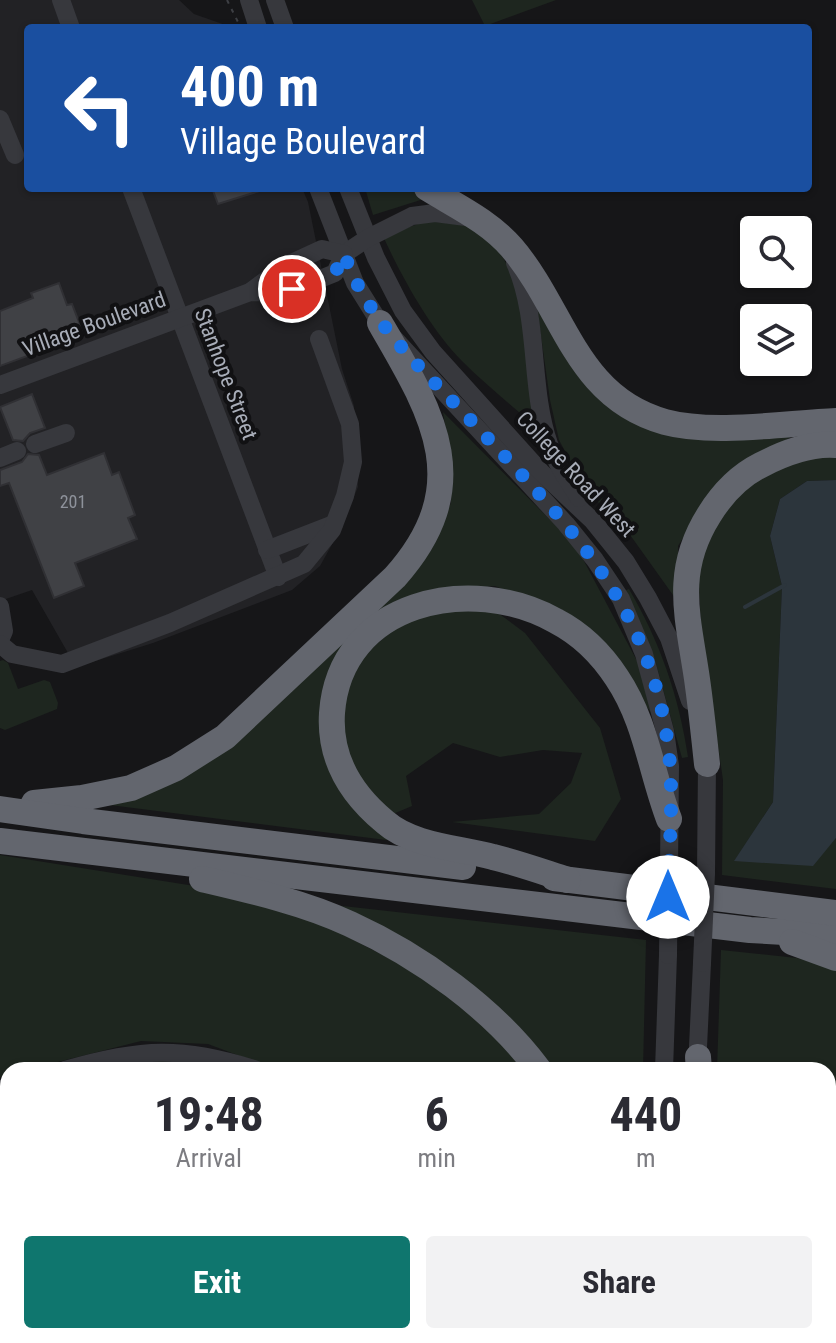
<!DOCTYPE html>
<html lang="en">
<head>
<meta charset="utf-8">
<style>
	:root { --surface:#fff; --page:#f2f2f3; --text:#2b2b33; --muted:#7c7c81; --accent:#0f766e }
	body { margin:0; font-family:"Roboto Condensed",sans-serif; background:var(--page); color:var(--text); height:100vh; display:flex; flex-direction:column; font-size:30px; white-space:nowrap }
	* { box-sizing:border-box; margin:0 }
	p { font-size:26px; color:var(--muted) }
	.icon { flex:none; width:44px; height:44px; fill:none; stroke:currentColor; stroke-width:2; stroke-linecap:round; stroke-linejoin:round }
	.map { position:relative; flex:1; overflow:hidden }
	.sheet { position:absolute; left:0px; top:1062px; width:836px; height:282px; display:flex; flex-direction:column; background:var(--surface); border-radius:24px 24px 0 0; box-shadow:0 2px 6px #0004 }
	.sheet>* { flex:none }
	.guide { position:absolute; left:24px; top:24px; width:788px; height:168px; border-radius:8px; box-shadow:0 2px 6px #0004; background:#1a4fa0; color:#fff; overflow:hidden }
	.buttons { position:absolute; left:740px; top:216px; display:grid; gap:16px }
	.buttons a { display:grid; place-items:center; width:72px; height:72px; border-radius:8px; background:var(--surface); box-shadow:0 2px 6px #0004; font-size:40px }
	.pin { position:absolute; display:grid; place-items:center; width:68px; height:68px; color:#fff; margin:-34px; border:4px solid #fff; border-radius:50%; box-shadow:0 2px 8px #0007 }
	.me { position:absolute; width:88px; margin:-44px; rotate:0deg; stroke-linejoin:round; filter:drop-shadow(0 0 6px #0008) }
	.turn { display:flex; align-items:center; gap:28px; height:168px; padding:0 24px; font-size:36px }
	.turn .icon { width:104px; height:104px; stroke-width:2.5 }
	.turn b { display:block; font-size:56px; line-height:68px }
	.eta { display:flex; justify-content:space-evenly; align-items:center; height:136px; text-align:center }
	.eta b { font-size:48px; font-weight:700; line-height:56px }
	.action { display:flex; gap:16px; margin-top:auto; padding:16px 24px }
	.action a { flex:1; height:92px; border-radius:8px; background:var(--accent); color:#fff; font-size:32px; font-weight:700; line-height:92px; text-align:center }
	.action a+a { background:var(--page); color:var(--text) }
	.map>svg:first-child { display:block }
	.built { fill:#222225 }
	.green { fill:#1e261f }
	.water { fill:#2c353c }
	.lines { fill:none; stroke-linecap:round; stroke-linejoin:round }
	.stream { stroke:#2c353c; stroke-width:4 }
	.building { fill:#404145; stroke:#303034; stroke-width:2 }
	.path { stroke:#3d3f44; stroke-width:2; stroke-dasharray:4 6; stroke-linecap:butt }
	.minor { stroke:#37383d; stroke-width:18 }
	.highway { stroke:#63666e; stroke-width:26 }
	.minor-bridge { stroke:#37383d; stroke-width:18 }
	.route { stroke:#1a73e8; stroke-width:14; stroke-dasharray:0 25.2 }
	.labels { text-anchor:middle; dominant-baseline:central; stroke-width:8; stroke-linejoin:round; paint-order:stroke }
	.number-label { font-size:18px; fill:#8e929b }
	.street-label { font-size:22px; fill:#a8adb8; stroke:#111113 }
</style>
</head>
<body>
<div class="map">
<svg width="836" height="1343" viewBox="0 0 836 1343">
	<rect width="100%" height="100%" fill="#161618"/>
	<!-- built -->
	<polygon class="built" points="0,0 179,0 194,14 234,28 28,28 28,188 302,188 308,202 342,369 354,406 358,487 341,528 320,566 292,590 153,643 76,667 32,590 0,601"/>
	<!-- green -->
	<g class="green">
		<polygon points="472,0 556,0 485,26"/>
		<polygon points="365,188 416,188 430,197 373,215"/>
		<path d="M427,221C441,223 464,223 476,230C532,264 529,368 536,427C511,405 485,384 462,361C431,330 401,276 383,236Z"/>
		<polygon points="535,293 636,421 802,431 771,448 716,485 678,546 678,602 628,532 586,490 559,440 550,400"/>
		<polygon points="443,412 576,546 645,676 656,719 581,622 495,586 435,591 390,606 325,717 394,841 94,803 172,779 423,561 451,503 448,444"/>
		<polygon points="836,451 836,480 807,481 780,499 770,536 782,586 773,802 735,860 812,865 836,838 836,889 722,875 723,780 701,629 698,567 715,521 737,490 780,460"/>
		<path d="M629,589C660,642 679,696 688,757L682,758L655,660L624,591Z"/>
		<polygon points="490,607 525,633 600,728 621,799 595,841 452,822 539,814 571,783 582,753 543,750 500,757 453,743 406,776 412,806 393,814 357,777 340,735 352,665 413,613"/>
		<polygon points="3,660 8,663 18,689 44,680 50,682 58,703 57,709 5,730 0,728 0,661"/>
		<polygon points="0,855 207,888 308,916 434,982 520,1060 528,1070 277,1070 208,1044 141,1041 26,1070 8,1070 8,1075 0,1077"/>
		<polygon points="334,905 646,940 643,1070 550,1070"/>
		<polygon points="721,950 797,958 836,969 836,1248 828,1247 828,1070 717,1070"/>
		<polygon points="193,1058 233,1070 99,1070 140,1060"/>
		<polygon points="8,1095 8,1336 117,1336 116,1343 0,1343 0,1097"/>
		<polygon points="278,1336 442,1336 445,1343 368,1343 335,1339 334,1343 277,1343"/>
		<polygon points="462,1336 642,1336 643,1343 465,1343"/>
	</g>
	<!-- water -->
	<polygon class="water" points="836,480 836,838 813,866 734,861 773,802 782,586 770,536 780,499 807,481"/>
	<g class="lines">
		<!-- stream -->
		<polyline class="stream" points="745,607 785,585"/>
	</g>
	<!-- building -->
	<g class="building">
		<polygon points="212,188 266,188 266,189 218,204"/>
		<polygon points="59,283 67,305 72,304 82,330 65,336 68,341 0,366 0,311 33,298 31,293"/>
		<polygon points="32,394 45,428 30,433 23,441 13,440 0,407"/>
		<polygon points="104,453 112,475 119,472 135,515 128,518 137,539 75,563 84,586 54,598 9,483 0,486 0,470 22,462 28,454 39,455 47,475"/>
	</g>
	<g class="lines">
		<!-- path -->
		<g class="path">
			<polyline points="227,0 241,28"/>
			<polyline points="564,1336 564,1343"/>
			<polyline points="43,1343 44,1336"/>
		</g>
		<!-- minor -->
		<g class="minor">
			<polyline points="61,0 71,28"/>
			<polyline points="249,0 258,28"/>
			<polyline points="275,0 285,28"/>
			<polyline points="0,119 15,155"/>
			<polyline points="131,188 278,577"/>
			<polyline points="318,188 355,283 380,323 566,524 595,560 621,599 644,654 665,731 670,766 669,868"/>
			<polyline points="348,188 376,258 403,311 433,352 541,472 593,521 626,562 648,598 669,638 690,701"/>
			<path d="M515,263C540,320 529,386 549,444C556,463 568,481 579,498"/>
			<path d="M250,292C281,294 306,285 335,273L344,254L368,238L412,216L435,213L466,217"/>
			<polyline points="0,385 250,292 285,266 322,249 344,254"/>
			<polyline points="35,444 66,433"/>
			<polyline points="0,458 17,451"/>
			<polyline points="267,550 334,524"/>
			<polyline points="0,606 4,631 0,640"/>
			<polyline points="0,644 12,654 62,664 170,623 304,564 332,530 345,496 353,462 350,424 319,339"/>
			<polyline points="704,753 707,764 706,873"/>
			<polyline points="697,1068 702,963"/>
			<path d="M65,1070C140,1048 183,1046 257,1070"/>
			<polyline points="664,1070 668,955"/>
			<polyline points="0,1089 8,1087"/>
			<polyline points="0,1105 0,1112"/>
			<polyline points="0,1234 8,1244"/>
			<polyline points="0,1271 2,1288"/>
			<polyline points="449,1336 452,1343"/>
			<polyline points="694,1336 696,1343"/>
		</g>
		<!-- highway -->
		<g class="highway">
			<path d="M427,188C456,206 489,221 512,248C565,310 575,397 665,422C713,435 786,423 836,421"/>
			<path d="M707,764C704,736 701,707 697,679C688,617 673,572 709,515C722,494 739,476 761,465C784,453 809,443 836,445"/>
			<path d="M34,803L82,798L131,788L176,768L225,737L395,577C477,485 433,414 380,323"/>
			<polyline points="0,809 83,821 463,867"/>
			<polyline points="0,841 750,930 836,935"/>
			<polyline points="554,878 836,913"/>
			<path d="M202,879C249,890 306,903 350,924C420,956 493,1008 539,1070"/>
			<path d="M568,880C543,872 518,863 493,857C460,848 412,846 385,822C351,794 329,758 332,713C340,601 471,573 556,621C581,634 602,655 617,678C646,721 651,772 669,819"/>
			<polyline points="792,942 836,958"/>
			<polyline points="698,1057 699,1070"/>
			<polyline points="828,1265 836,1266"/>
			<polyline points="828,1301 836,1298"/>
			<polyline points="649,1336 651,1343"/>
			<polyline points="744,1343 749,1336"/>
		</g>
		<!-- minor-bridge -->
		<g class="minor-bridge">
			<polyline points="668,955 669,868"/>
			<polyline points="702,963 706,873"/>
		</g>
	</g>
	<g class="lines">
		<!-- route -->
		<path class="route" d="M292,289L335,273L344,254C369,321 415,362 463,412C565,521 656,605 670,764C673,806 669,854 668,897"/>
	</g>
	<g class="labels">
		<!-- number labels -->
		<g class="number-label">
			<text x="73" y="501">201</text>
		</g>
		<!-- street labels -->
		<g class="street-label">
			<text transform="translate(94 324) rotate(-20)">Village Boulevard</text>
			<text transform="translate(226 374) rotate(69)">Stanhope Street</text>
			<text transform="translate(576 474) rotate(47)">College Road West</text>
		</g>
	</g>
</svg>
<div class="buttons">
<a><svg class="icon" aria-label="search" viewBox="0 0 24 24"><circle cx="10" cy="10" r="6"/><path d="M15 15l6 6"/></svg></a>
<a><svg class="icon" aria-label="layers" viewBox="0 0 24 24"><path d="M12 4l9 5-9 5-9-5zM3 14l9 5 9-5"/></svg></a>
</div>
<div class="pin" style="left:292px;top:289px;background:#d93025"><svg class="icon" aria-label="arrive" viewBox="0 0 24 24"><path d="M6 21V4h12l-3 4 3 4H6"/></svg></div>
<svg class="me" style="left:668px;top:897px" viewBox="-20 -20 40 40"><circle r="19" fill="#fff"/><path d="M0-13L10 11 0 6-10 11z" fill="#1a73e8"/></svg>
<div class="guide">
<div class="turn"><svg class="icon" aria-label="left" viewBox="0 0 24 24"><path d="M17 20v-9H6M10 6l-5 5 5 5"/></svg><div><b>400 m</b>Village Boulevard</div></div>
</div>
<section class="sheet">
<div class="eta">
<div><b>19:48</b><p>Arrival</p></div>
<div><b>6</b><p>min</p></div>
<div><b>440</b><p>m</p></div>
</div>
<div class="action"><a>Exit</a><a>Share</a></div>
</section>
</div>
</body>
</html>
